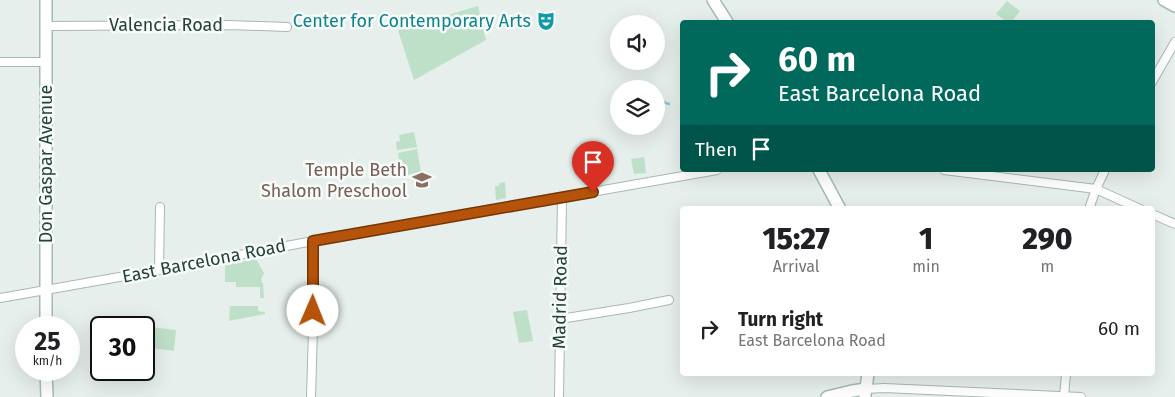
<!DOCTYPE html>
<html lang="en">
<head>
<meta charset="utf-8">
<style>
	:root { --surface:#fff; --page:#f6f6f6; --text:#202124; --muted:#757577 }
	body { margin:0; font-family:"Fira Sans",sans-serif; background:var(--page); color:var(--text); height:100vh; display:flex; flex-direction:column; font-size:19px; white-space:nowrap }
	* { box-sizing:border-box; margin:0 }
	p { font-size:16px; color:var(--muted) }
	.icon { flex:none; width:28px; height:28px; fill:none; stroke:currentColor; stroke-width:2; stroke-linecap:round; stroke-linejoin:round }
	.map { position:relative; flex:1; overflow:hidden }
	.sheet { position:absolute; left:680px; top:206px; width:475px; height:170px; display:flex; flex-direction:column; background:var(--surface); border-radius:5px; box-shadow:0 5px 20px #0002 }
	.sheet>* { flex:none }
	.banner { position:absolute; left:680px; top:20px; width:475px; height:152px; border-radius:5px; box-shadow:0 5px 20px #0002; background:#00695c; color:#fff; overflow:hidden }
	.fabs { position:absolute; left:610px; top:15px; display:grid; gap:10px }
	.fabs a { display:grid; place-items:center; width:55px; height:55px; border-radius:50%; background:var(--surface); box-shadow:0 5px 20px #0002; font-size:25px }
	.speed { position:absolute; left:15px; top:316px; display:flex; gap:10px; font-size:25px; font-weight:700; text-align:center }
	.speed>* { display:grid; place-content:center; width:65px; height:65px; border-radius:50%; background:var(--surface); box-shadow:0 5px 20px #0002; line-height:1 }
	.speed small { font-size:12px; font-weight:400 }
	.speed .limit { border:2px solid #111; border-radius:8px; background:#fff; color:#111 }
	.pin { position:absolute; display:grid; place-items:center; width:42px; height:42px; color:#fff; margin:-51px -21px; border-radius:50% 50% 50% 0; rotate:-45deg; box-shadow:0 0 5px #0007 }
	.pin .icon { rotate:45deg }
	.me { position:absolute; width:55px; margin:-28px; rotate:1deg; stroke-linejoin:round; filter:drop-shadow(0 0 4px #0008) }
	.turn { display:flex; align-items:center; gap:18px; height:105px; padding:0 15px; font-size:22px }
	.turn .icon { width:65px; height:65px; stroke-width:2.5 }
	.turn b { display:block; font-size:35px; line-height:42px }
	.then { display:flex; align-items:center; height:48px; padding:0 15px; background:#0003; gap:10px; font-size:19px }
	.eta { display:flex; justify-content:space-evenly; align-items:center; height:85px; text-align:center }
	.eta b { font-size:30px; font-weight:800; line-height:35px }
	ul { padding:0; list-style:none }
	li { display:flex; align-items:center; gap:15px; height:75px; padding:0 15px }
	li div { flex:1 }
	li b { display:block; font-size:19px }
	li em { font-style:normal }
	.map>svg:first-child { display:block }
	.green { fill:#bfe0c8 }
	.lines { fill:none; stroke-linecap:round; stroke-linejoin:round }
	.stream { stroke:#8ec9d4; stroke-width:2.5 }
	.street-casing { stroke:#a8b8b2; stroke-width:10 }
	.secondary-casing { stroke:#a4bbb3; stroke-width:14 }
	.street { stroke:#fff; stroke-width:8 }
	.secondary { stroke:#fff; stroke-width:11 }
	.route-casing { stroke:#753606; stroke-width:12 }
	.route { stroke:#b45309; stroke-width:9 }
	.labels { text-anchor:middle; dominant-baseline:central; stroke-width:5; stroke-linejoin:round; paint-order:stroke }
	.culture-label { font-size:18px; fill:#0d838f; stroke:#f7fbf9; text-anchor:end }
	.street-label { font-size:18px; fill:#24423a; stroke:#f7fbf9 }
	.education-label { font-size:18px; fill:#785e54; stroke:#f7fbf9; text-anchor:end }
</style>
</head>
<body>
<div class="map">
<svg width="1175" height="397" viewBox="0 0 1175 397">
	<rect width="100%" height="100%" fill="#e6efeb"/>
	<!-- green -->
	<g class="green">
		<polygon points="1007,1 1020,11 1011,22 1007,22 996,14"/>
		<polygon points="478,6 486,40 414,80 398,30"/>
		<polygon points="414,132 417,147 397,150 396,142 400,141 399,135"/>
		<polygon points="417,149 421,172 402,176 398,153"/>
		<polygon points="644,157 646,173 634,174 631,159"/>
		<polygon points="505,182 506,198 496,200 495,186 499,186 499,183"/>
		<polygon points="256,259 264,273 261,280 263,284 264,298 260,298 260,287 236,287 236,282 225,282 225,265"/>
		<polygon points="230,306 258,306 258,311 265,312 265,314 229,321"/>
		<polygon points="527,310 533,341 519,343 513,312"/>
		<polygon points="142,326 176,330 174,351 144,347 144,328 142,327"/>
	</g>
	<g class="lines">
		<!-- stream -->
		<polyline class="stream" points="661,101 669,104"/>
		<!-- street casing -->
		<g class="street-casing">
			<g id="street">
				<polyline points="46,26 229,25 287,27"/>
				<polyline points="0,62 46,62"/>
				<polyline points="1152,82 1175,42"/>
				<polyline points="944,170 1096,189 1140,209"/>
				<polyline points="1089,209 1096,189 1105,170"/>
				<polyline points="1152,214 1175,224"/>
				<polyline points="159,270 160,207"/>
				<polyline points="0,298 159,270 313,241 717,170"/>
				<polyline points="560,319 629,308 669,300"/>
				<polyline points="866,389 884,388 1081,397"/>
				<polyline points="1064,396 1066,374"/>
				<polyline points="311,397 314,294 313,241"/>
				<polyline points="559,397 562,197"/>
			</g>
		</g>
		<!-- secondary casing -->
		<g class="secondary-casing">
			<g id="secondary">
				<polyline points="713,0 727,22"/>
				<polyline points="1164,0 1175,6"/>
				<polyline points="819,170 840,209"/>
				<polyline points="46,328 46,0"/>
				<polyline points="46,370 47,397"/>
				<polyline points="865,395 868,374"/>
				<polyline points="827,397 852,391 866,389"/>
			</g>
		</g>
		<!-- street -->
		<use href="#street" class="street"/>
		<!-- secondary -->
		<use href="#secondary" class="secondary"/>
	</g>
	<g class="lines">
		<!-- route casing -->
		<g class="route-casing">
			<polyline id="route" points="313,311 313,241 593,192"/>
		</g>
		<!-- route -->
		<use href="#route" class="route"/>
	</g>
	<!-- icons -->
	<defs>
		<g id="theatre-bare" transform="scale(1.5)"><path d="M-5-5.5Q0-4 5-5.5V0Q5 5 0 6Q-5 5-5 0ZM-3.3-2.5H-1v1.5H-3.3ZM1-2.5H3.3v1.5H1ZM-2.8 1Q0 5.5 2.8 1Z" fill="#0f9aa8" stroke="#f7fbf9" stroke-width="2.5" paint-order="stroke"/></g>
		<g id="school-bare" transform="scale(1.5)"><path d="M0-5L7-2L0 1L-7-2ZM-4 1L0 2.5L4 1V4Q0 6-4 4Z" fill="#8d6e63" stroke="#f7fbf9" stroke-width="2.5" paint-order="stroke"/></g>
	</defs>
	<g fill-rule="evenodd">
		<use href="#theatre-bare" x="546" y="21"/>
		<use href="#school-bare" x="422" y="180"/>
	</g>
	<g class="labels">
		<!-- culture labels -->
		<g class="culture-label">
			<text x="531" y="21">Center for Contemporary Arts</text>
		</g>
		<!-- street labels -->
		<g class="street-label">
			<text x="166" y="25">Valencia Road</text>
			<text transform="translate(46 164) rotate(-90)">Don Gaspar Avenue</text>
			<text transform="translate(204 261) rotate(-11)">East Barcelona Road</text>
			<text transform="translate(560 297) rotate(-89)">Madrid Road</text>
		</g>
		<!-- education labels -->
		<g class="education-label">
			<text x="407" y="170">Temple Beth<tspan x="407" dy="21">Shalom Preschool</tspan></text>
		</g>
	</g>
</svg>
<div class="fabs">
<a><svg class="icon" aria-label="sound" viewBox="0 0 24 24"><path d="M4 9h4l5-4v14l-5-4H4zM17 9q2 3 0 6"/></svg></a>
<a><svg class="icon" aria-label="layers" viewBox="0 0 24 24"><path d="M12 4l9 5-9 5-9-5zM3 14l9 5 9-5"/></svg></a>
</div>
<div class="speed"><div>25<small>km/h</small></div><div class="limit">30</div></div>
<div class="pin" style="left:593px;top:192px;background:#d93025"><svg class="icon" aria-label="arrive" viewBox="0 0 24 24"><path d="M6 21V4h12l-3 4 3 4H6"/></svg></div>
<svg class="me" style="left:313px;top:311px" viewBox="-20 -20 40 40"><circle r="19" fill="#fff"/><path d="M0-13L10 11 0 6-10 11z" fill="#b45309"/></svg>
<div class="banner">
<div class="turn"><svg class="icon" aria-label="right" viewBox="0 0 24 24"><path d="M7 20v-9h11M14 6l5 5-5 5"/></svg><div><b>60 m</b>East Barcelona Road</div></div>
<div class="then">Then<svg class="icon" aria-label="arrive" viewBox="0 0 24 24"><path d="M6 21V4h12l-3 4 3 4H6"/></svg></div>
</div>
<section class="sheet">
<div class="eta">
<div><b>15:27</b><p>Arrival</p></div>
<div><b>1</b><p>min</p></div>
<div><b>290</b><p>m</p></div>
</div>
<ul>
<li><svg class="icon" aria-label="right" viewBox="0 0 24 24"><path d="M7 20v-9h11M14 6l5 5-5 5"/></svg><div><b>Turn right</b><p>East Barcelona Road</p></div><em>60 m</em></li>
</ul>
</section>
</div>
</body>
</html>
